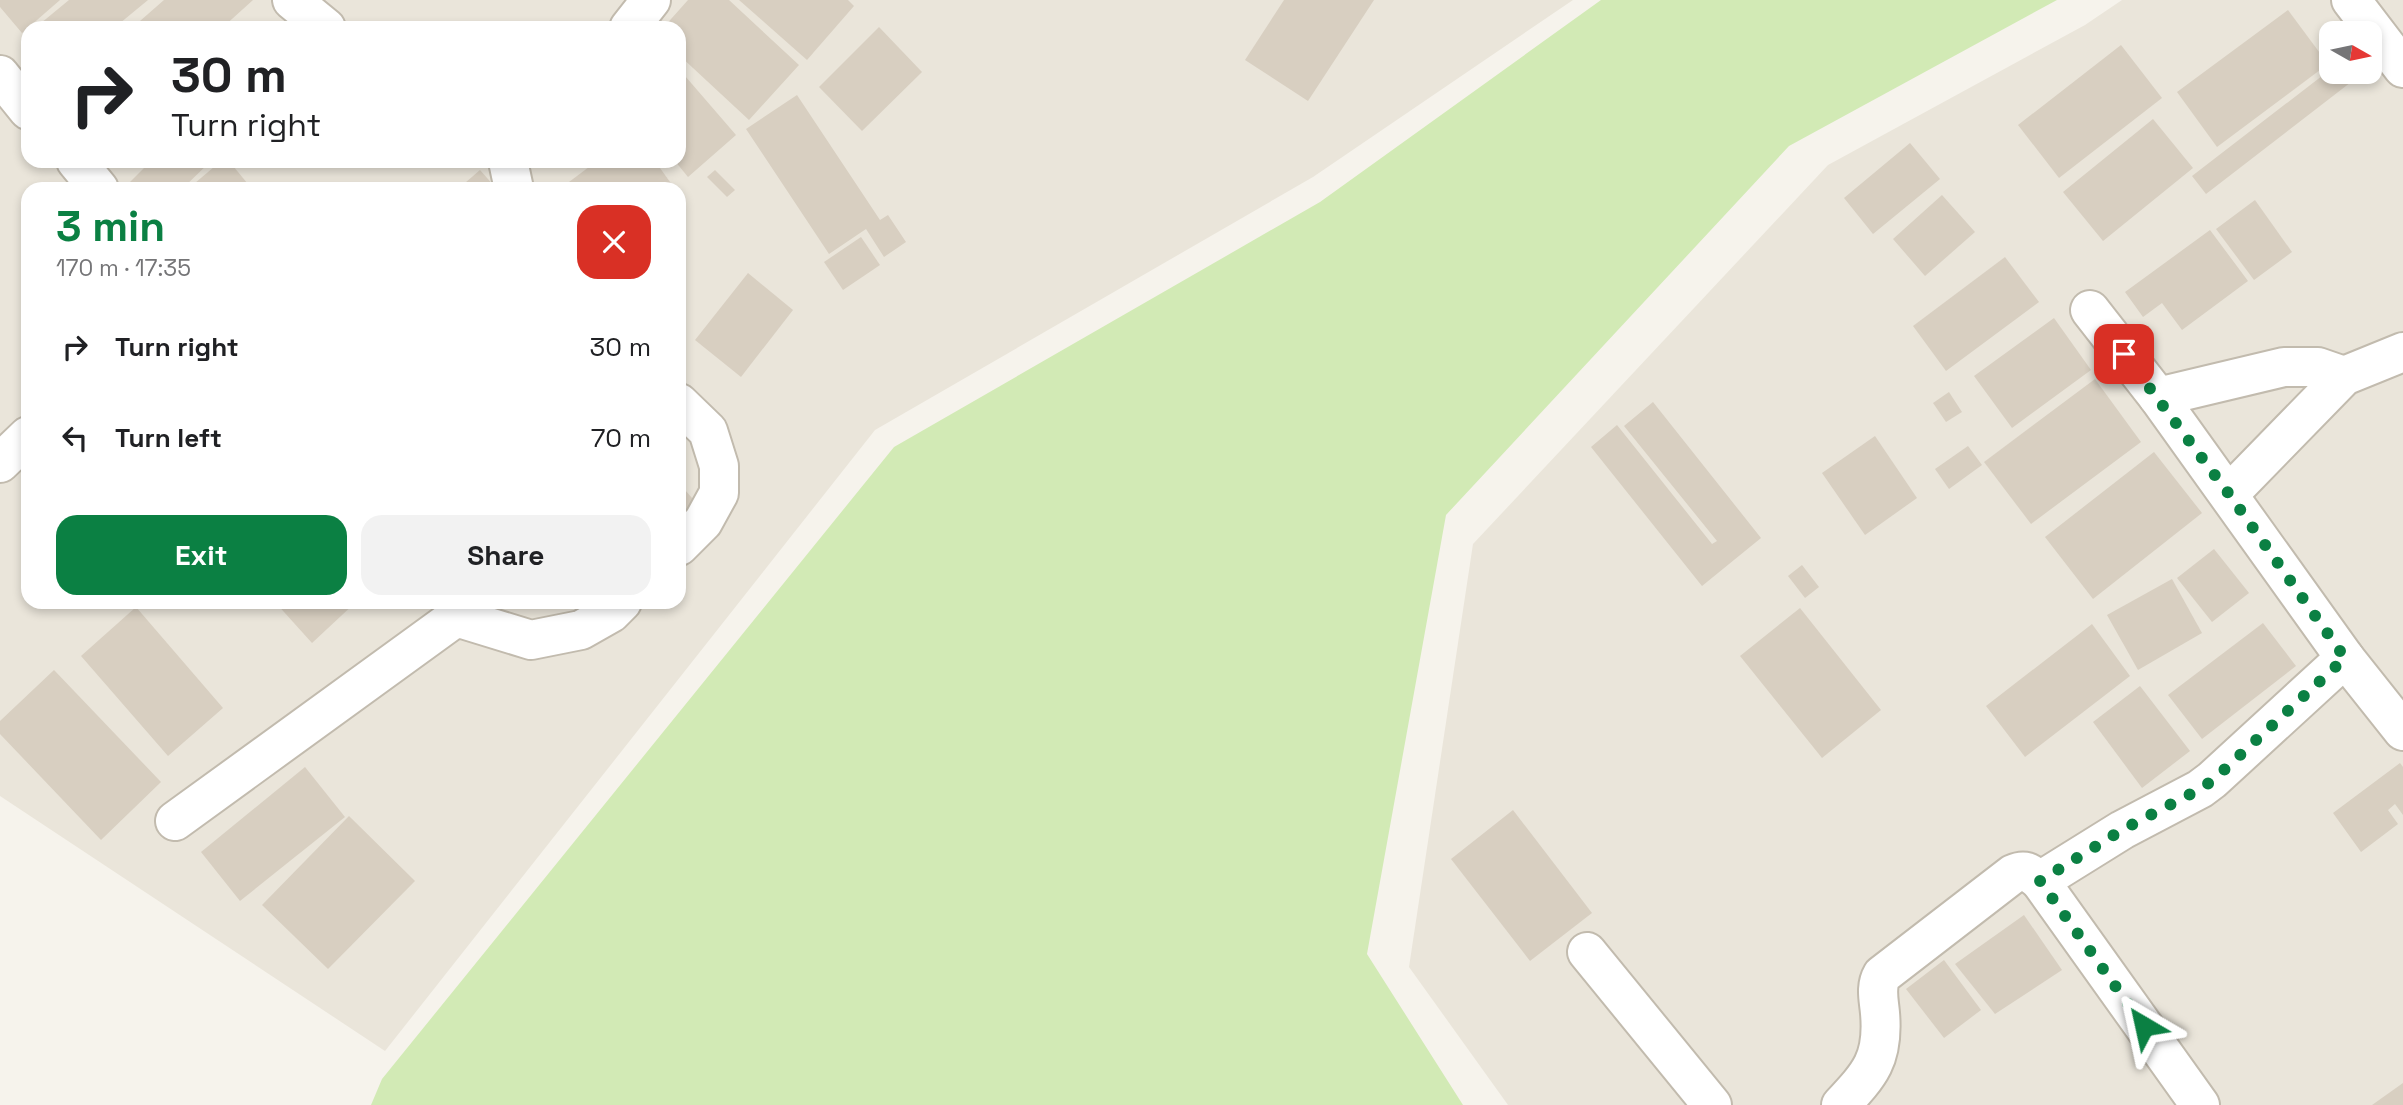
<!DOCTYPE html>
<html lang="en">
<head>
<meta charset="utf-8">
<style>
	:root { --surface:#fff; --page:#f2f2f2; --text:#202124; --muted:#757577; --accent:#0b8043 }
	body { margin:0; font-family:"Space Grotesk",sans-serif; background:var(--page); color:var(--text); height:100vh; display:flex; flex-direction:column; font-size:26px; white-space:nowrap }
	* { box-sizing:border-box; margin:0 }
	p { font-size:23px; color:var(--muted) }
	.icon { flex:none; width:38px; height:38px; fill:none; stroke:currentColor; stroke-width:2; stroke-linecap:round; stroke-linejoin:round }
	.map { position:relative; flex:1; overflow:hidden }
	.sheet { position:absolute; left:21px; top:182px; width:665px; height:427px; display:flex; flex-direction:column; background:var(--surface); border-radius:21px; box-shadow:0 4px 10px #0003 }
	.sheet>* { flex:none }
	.banner { position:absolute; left:21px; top:21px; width:665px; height:147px; border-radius:21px; box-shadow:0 4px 10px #0003; background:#fff; color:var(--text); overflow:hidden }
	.needle { width:46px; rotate:99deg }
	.buttons { position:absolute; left:2319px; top:21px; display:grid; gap:14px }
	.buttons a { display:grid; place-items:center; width:63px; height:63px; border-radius:14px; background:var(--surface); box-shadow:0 4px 10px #0003; font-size:35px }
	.pin { position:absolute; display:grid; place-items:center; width:60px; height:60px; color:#fff; margin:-30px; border-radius:14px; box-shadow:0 4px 10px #0006 }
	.me { position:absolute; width:77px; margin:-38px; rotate:324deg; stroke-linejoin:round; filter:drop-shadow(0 0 5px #0008) }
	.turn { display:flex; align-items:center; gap:24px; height:147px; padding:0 35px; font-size:32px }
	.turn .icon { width:91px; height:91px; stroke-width:2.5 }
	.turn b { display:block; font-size:49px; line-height:60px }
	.round { display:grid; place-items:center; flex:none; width:74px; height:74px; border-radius:21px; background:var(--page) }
	.head { display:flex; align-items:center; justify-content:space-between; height:119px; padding:0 35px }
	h1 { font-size:42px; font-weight:800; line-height:52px; color:var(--accent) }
	.cta { display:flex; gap:14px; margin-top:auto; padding:14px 35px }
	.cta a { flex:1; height:80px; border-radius:21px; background:var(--accent); color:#fff; font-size:28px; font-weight:800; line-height:80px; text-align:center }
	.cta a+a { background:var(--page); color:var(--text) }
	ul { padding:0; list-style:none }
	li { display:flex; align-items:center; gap:21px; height:91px; padding:0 35px }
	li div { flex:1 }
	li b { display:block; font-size:26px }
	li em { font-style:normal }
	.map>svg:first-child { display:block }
	.residential { fill:#eae5da; fill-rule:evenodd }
	.green { fill:#d2eab5 }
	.building { fill:#d8cfc1 }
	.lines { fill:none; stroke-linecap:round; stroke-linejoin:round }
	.street-casing { stroke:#c2bbae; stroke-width:42 }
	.street { stroke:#fff; stroke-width:38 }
	.route { stroke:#0b8043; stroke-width:12; stroke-dasharray:0 21.6 }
</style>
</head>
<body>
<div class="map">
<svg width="2403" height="1105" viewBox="0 0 2403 1105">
	<rect width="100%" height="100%" fill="#f6f3ec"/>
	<!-- residential -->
	<g class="residential">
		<path d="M0,0H1573L1313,177L875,430L385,1051L0,796ZM28,28H679V161H28ZM28,189H679V602H28Z"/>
		<path d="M2122,0H2403V1105H1508L1409,967L1473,544L1828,165L2085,25ZM2331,33H2370V72H2331Z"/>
	</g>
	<!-- green -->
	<polygon class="green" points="1601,0 2057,0 1789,146 1446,515 1367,954 1463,1105 371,1105 382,1079 894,447 1320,202"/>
	<!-- building -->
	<g class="building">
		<polygon points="0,0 60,0 22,33 0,7"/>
		<polygon points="69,0 148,0 114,28 35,28"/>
		<polygon points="164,0 253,0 222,28 207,28 201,21 193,28 132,28"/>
		<polygon points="688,0 729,0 799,65 749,120 679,55 679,28 663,28"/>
		<polygon points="739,0 848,0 854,6 807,60"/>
		<polygon points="1284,0 1374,0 1308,101 1245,60"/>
		<polygon points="2288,10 2328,64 2217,147 2177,92"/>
		<polygon points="879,27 922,72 862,131 819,87"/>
		<polygon points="2121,45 2162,98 2059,178 2018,125"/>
		<polygon points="679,69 736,135 688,177 675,161 679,161"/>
		<polygon points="2331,69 2331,72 2350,72 2355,79 2206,194 2192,176"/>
		<polygon points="797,95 880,220 888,215 906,242 884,257 866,229 829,254 746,129"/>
		<polygon points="2153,119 2193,168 2103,241 2063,192"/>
		<polygon points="1910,143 1940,179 1873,234 1844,198"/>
		<polygon points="151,161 211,161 182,189 136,189 130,182"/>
		<polygon points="221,161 229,161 252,189 188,189"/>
		<polygon points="597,161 655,161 675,189 574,189 569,182"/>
		<polygon points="480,170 495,187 492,189 458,189"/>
		<polygon points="715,170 735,190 727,197 707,177"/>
		<polygon points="1942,195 1975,232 1925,276 1893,239"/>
		<polygon points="2255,200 2292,252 2254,280 2216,229"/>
		<polygon points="2210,230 2248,281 2182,330 2162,303 2143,317 2125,292"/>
		<polygon points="861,237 880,265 843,290 824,262"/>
		<polygon points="2005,257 2039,302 1946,371 1913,326"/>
		<polygon points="748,273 793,310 741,377 695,340"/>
		<polygon points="2054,318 2091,370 2012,428 1974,376"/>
		<polygon points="2095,379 2141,442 2031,524 1984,462"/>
		<polygon points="1949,392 1962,412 1946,422 1933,403"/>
		<polygon points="1653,402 1761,538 1702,586 1591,447 1617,425 1712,544 1717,541 1624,426"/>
		<polygon points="1875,436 1917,498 1865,535 1822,473"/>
		<polygon points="1968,446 1982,465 1949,489 1935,469"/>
		<polygon points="2154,452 2202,513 2093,599 2045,537"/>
		<polygon points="679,483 699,506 679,524"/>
		<polygon points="2214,549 2249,593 2212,622 2177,578"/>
		<polygon points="1802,565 1819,587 1805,598 1788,576"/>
		<polygon points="2172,579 2202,633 2138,670 2107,615"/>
		<polygon points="275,602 356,602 312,643"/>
		<polygon points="485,602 511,602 491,618 481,605"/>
		<polygon points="136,607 223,708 168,756 81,656"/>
		<polygon points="1800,608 1881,710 1822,758 1740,656"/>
		<polygon points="2263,623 2296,666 2202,739 2168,695"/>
		<polygon points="2092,624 2130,676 2025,757 1986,706"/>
		<polygon points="54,670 161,782 101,840 0,734 0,721"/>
		<polygon points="2140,686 2190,751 2142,788 2093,722"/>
		<polygon points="2400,763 2403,767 2403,815 2395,804 2388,810 2398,824 2361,852 2333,813"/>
		<polygon points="305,767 345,817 240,901 201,852"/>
		<polygon points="1513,810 1592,913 1530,961 1451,859"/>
		<polygon points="349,816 415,881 328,969 262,905"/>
		<polygon points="2024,915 2062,970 1995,1014 1955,964"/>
		<polygon points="1944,960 1981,1010 1944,1038 1906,989"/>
		<polygon points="2403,1083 2403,1105 2372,1105"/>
	</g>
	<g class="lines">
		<!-- street casing -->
		<g class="street-casing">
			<g id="street">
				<polyline points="292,0 326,28"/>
				<polyline points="2351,0 2403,68"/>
				<polyline points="629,28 651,0"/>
				<polyline points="0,75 28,110"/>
				<polyline points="76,161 99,189"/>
				<polyline points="508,161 514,189"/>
				<polyline points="2090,310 2158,397 2345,658 2403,731"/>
				<polyline points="2158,397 2284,367 2318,367 2344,376"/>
				<polyline points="679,403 708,431 719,466 719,493 703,522 679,546"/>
				<polyline points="0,463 28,436"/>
				<polyline points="2229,494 2344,376 2403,352"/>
				<polyline points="175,821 456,617 531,640 581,630 611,613 622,602"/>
				<polyline points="2040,881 2200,1105"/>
				<polyline points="1587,952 1712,1105"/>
				<path d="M1841,1105C1870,1074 1884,1059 1880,1013C1879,1000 1875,987 1882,975L2013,874C2026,868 2030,873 2040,881L2122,830L2200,789L2212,780L2345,658"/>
			</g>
		</g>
		<!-- street -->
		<use href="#street" class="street"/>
	</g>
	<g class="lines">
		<!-- route -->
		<polyline class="route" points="2124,354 2229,494 2345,658 2213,780 2200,789 2122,830 2040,881 2144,1026"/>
	</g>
</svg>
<div class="buttons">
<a><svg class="needle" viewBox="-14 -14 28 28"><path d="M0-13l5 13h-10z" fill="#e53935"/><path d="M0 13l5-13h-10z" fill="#757577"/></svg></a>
</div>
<div class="pin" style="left:2124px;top:354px;background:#d93025"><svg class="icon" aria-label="arrive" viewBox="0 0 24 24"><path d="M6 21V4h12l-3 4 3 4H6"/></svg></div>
<svg class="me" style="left:2144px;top:1026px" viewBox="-20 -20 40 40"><path d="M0-17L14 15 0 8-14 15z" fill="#0b8043" stroke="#fff" stroke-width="4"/></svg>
<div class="banner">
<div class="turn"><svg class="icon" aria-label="right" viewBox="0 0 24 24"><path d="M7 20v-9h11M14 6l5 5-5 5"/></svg><div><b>30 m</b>Turn right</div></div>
</div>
<section class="sheet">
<div class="head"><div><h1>3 min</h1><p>170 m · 17:35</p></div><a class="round" style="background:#d93025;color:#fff"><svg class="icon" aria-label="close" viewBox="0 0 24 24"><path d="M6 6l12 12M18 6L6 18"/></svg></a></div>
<ul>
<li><svg class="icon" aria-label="right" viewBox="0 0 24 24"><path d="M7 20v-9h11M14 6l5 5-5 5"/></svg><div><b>Turn right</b></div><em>30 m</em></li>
<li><svg class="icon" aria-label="left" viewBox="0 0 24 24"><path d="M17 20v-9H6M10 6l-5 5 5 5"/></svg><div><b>Turn left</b></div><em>70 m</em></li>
</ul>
<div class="cta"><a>Exit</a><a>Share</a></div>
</section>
</div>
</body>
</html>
